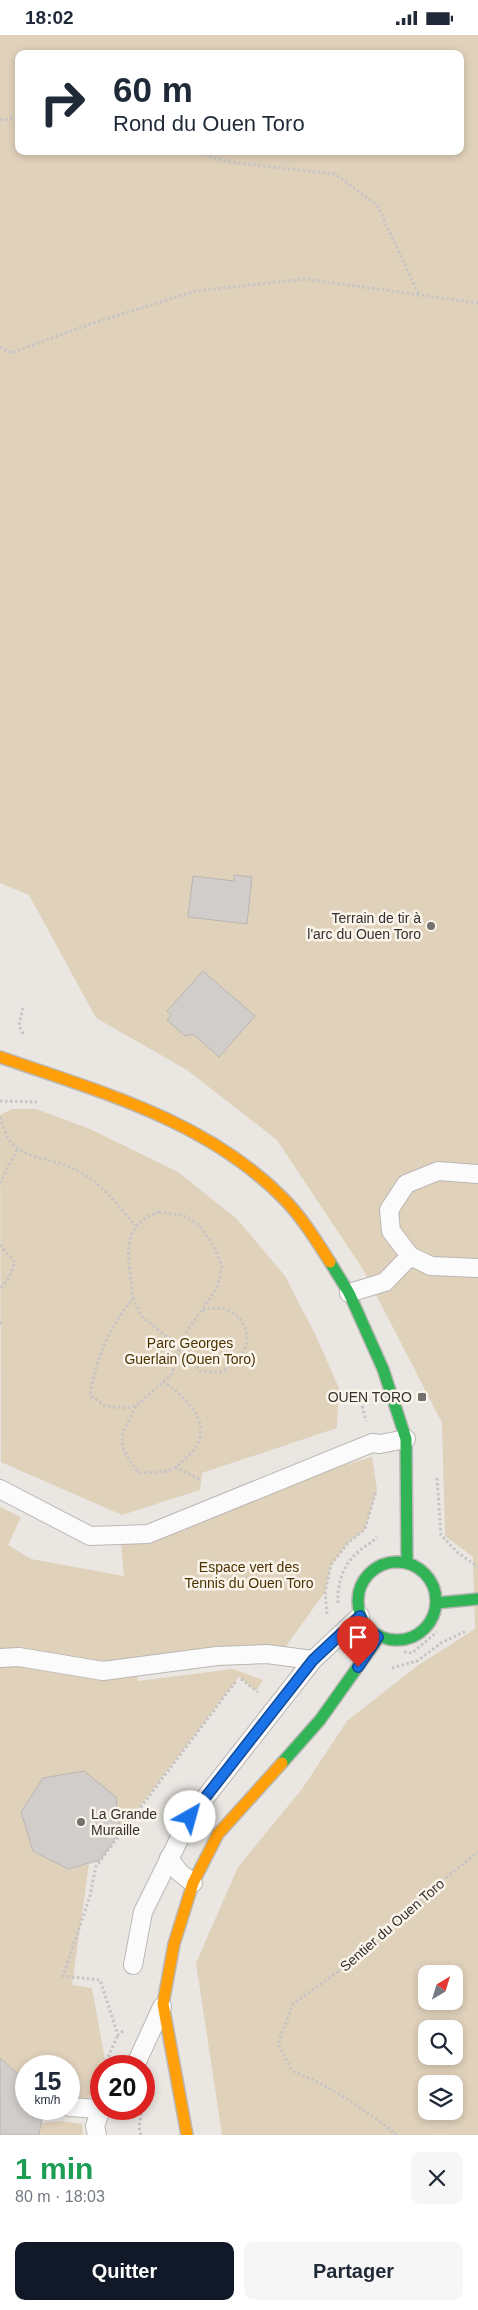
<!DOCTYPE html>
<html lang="fr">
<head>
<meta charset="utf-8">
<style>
	:root { --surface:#fff; --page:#f6f6f7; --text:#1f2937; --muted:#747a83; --accent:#111827 }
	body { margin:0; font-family:Arial,sans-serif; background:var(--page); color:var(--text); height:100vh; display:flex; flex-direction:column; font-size:19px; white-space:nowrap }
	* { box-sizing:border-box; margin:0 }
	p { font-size:16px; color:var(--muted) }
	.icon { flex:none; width:28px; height:28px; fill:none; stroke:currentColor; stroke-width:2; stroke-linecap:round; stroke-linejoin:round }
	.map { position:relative; height:2100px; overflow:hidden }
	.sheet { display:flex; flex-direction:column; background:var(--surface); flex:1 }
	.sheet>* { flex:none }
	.hud { position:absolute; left:15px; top:15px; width:449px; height:105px; border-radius:10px; box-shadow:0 2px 8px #0003; background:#fff; color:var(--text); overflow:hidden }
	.needle { width:32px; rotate:38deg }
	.buttons { position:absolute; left:418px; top:1930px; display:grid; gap:10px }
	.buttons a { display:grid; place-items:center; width:45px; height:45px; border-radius:10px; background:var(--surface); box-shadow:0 2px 8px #0003; font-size:25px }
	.speed { position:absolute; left:15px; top:2020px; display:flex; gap:10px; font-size:25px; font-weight:700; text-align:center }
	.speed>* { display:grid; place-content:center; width:65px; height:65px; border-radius:50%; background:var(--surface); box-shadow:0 2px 8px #0003; line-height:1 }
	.speed small { font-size:12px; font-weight:400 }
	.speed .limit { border:8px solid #d22; background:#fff; color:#111 }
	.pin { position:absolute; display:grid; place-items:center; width:42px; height:42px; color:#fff; margin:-51px -21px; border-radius:50% 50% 50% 0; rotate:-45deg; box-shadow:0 0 5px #0007 }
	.pin .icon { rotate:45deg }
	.me { position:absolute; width:55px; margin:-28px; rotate:38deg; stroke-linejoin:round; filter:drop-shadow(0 0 4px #0008) }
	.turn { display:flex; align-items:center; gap:18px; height:105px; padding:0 15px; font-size:22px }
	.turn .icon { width:65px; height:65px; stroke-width:2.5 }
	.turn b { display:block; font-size:35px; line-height:42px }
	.round { display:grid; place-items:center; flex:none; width:52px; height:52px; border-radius:10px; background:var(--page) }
	.headline { display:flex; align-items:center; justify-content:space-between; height:85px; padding:0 15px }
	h1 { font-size:30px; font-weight:800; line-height:38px; color:#1e9e55 }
	.button { display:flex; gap:10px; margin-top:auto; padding:10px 15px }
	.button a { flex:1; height:58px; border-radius:10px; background:var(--accent); color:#fff; font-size:20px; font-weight:800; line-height:58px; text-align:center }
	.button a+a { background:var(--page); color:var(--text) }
	.status { display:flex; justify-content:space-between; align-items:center; height:35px; padding:0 25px; background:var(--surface); direction:ltr }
	.status svg { height:14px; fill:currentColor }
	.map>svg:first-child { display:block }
	.green { fill:#e0d1bb; fill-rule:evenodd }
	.building { fill:#d0cdca; stroke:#b9b6b3 }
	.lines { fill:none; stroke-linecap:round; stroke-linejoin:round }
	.lane-casing { stroke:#bab7b4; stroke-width:20 }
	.fast-casing { stroke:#bab7b4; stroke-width:14 }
	.slow-casing { stroke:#bab7b4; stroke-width:14 }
	.path { stroke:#c6c5c4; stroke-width:3; stroke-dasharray:2.5 2.5; stroke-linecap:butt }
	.lane { stroke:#fcfbfb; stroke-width:18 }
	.fast { stroke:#30b455; stroke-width:11 }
	.slow { stroke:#ff9f0a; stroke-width:11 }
	.route-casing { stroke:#114b97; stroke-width:12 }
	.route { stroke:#1a73e8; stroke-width:9 }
	.poi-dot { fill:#74706d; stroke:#faf4eb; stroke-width:2 }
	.labels { text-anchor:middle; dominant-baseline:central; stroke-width:5; stroke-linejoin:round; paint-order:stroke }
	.poi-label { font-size:14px; fill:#34312e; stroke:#faf4eb; text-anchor:end }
	.park-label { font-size:14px; fill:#4b3101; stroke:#faf4eb }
	.street-label { font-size:14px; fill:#34312e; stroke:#faf4eb }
</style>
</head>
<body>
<div class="status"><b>18:02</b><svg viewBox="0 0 49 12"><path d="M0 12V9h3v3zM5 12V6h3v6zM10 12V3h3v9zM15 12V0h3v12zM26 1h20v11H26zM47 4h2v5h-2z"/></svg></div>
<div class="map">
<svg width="478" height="2100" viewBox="0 0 478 2100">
	<rect width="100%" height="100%" fill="#eae6e2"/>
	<!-- green -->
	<g class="green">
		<path d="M0,0H478V2100H222L196,1928L238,1832L302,1754L347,1686L417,1631L475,1594L473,1522L445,1501L442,1388L364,1236L277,1105L187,1035L96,983L29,860L0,848ZM19,19H460V116H19ZM426,1939H454V1966H426ZM426,1994H454V2021H426ZM426,2049H454V2076H426Z"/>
		<polygon points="12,1074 36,1074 90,1094 178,1137 237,1184 285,1241 316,1301 339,1353 337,1393 202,1438 200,1455 122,1480 1,1427 0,1080"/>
		<polygon points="372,1422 377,1454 365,1494 348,1508 331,1530 325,1557 281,1618 244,1611 181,1616 135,1624 138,1646 233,1634 263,1645 256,1656 239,1642 120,1797 116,1762 83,1736 43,1743 21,1777 33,1816 68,1834 89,1829 72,1950 92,1953 106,2030 101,2031 101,2038 88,2065 69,2063 69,2031 26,2031 26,2051 19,2040 0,2023 0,1472 21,1482 8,1510 31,1524 124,1541 121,1509 323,1436"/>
		<polygon points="61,2086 82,2089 83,2100 40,2100 41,2088"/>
	</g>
	<!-- building -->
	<g class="building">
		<polygon points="234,840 252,842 247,889 188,882 193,841 234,846"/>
		<polygon points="203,936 255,981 219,1022 193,999 185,1001 167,985 171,980 167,976"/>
		<polygon points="84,1736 116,1762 120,1797 100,1825 68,1834 33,1816 21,1777 43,1743"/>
		<polygon points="0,2023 19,2040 26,2051 26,2074 36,2074 37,2077 43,2077 39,2100 0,2100"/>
	</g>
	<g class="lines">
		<!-- lane casing -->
		<g class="lane-casing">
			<g id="lane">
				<polyline points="478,1139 438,1136 406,1149 389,1175 391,1196 410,1221 431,1231 478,1233"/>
				<polyline points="349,1258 385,1247 410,1221"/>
				<polyline points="0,1454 90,1501 148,1499 372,1408 380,1409 406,1404"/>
				<polyline points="0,1623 19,1622 103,1636 217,1621 267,1619 313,1625"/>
				<polyline points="169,1823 179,1837 193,1848"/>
				<polyline points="133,1930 143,1877 190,1782 313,1625 360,1581"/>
				<polyline points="135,2031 162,1972"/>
				<polyline points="69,2072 100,2074"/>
				<polyline points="97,2100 95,2091 101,2074"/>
			</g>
		</g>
		<!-- fast casing -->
		<g class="fast-casing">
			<g id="fast">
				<polyline points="330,1227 349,1258 383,1334 406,1404 407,1528"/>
				<circle cx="397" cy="1566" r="39"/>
				<polyline points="436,1568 478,1564"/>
				<polyline points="282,1728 320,1685 379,1602"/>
			</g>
		</g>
		<!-- slow casing -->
		<g class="slow-casing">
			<g id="slow">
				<path d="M0,1022C100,1057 206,1085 283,1163C301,1181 316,1205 330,1227"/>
				<polyline points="187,2100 163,1969 174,1909 193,1848 218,1799 282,1728"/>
			</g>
		</g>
		<!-- path -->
		<g class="path">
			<polyline points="0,85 19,83"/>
			<polyline points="195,116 228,127 335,139 377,170 419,260"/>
			<polyline points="0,312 11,318 93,288 196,256 305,244 478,268"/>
			<polyline points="23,999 19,990 23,973"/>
			<polyline points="0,1066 37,1067"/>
			<path d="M0,1082C3,1089 5,1097 8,1103C21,1124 50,1123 70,1132C98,1144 117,1168 135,1191"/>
			<polyline points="0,1148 18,1113"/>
			<path d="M159,1177L182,1180L199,1190L214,1211L222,1232L217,1253L183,1302L172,1339L137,1370L127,1373L105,1371L90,1360C97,1320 108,1295 133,1263C130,1227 116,1191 159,1177Z"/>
			<polyline points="0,1210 15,1227 9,1243 0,1254"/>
			<path d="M133,1263L141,1281L180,1312L200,1336C205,1336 214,1338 219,1337C223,1337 227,1333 229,1331C267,1307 238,1261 201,1276"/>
			<polyline points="0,1287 2,1290"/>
			<polyline points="361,1366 366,1386"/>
			<path d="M136,1371C119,1404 115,1407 139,1438C149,1437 162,1438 170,1435C176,1434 183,1425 188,1421C218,1393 188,1364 164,1347"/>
			<polyline points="175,1432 201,1445"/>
			<polyline points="437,1443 441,1500 457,1517 478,1532"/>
			<path d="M338,1568C337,1549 343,1529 358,1517C364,1511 372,1508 377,1502"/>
			<polyline points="327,1579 325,1557 331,1530 348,1508 365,1494 376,1456"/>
			<polyline points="404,1617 412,1618 437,1597"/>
			<polyline points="392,1633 417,1626 441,1608 466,1596"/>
			<polyline points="241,1644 258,1657"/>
			<polyline points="123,1996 118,2000 100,1945 63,1941 90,1861 96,1831 237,1645"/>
			<polyline points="104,2031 118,2000"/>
			<polyline points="95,2051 101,2037"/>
			<polyline points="144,2066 146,2052"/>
			<polyline points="141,2100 139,2092 142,2074"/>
			<path d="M397,2100C365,2075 330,2050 292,2036L278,2008L293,1969L360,1921L432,1854L478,1817"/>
		</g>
		<!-- lane -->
		<use href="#lane" class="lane"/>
		<!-- fast -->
		<use href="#fast" class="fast"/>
		<!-- slow -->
		<use href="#slow" class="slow"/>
	</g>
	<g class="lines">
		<!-- route casing -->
		<g class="route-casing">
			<polyline id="route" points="190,1782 313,1625 360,1581 364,1590 378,1602 358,1632"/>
		</g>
		<!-- route -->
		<use href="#route" class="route"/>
	</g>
	<!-- markers -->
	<g class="poi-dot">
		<circle cx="431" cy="891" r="5"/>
		<rect x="417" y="1357" width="10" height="10" rx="2.5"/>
		<circle cx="81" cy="1787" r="5"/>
	</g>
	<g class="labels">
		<!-- poi labels -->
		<g class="poi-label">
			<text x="421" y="883">Terrain de tir à<tspan x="421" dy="16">l'arc du Ouen Toro</tspan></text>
			<text x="412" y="1362">OUEN TORO</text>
			<text x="91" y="1779" text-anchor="start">La Grande<tspan x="91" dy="16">Muraille</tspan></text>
		</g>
		<!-- park labels -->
		<g class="park-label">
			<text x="190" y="1308">Parc Georges<tspan x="190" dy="16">Guerlain (Ouen Toro)</tspan></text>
			<text x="249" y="1532">Espace vert des<tspan x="249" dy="16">Tennis du Ouen Toro</tspan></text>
		</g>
		<!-- street labels -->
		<g class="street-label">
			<text transform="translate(392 1890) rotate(-41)">Sentier du Ouen Toro</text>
		</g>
	</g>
</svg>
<div class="buttons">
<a><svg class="needle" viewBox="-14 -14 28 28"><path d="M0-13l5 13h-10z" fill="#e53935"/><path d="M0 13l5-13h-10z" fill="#747a83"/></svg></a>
<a><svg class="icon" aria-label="search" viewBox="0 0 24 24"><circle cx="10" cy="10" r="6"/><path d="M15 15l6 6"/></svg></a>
<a><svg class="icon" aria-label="layers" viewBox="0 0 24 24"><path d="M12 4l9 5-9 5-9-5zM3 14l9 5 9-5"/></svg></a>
</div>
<div class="speed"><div>15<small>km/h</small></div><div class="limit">20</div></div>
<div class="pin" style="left:358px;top:1632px;background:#d93025"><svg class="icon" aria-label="arrive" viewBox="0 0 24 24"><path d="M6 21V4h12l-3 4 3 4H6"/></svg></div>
<svg class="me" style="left:190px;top:1782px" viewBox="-20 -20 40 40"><circle r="19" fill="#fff"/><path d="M0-13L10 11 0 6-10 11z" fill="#1a73e8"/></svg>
<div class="hud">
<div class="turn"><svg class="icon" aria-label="right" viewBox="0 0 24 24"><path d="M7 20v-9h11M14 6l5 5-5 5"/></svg><div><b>60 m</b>Rond du Ouen Toro</div></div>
</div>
</div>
<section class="sheet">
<div class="headline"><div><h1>1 min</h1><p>80 m · 18:03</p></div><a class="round"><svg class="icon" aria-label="close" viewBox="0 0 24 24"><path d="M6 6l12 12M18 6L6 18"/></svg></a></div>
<div class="button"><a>Quitter</a><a>Partager</a></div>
</section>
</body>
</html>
